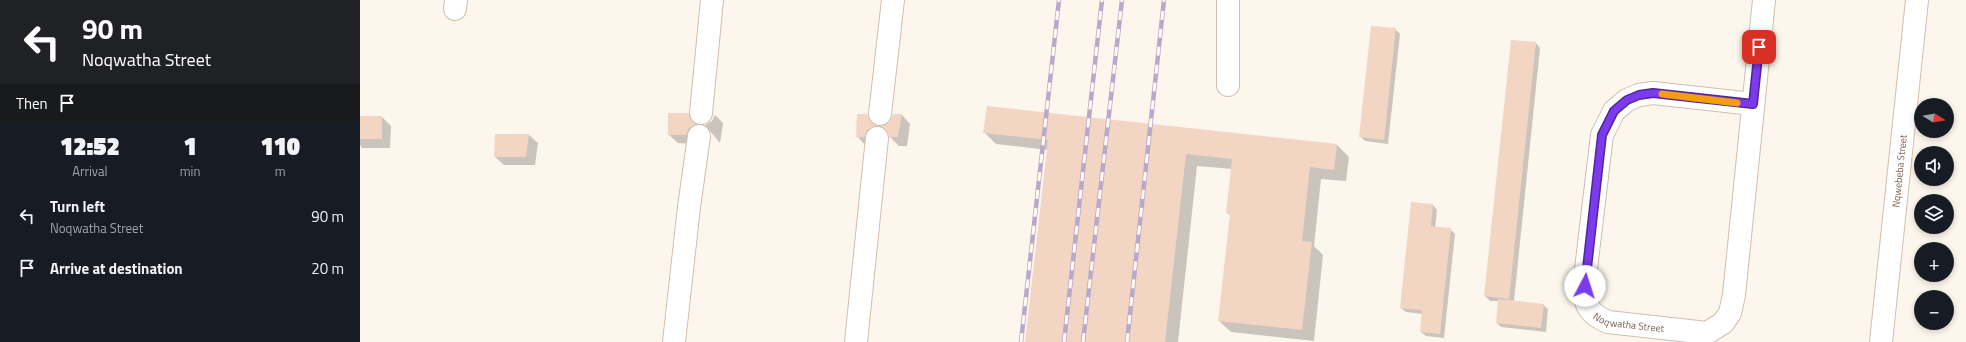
<!DOCTYPE html>
<html lang="en">
<head>
<meta charset="utf-8">
<style>
	:root { --surface:#171b24; --page:#20242c; --text:#f1f3f6; --muted:#9ea1a6 }
	body { margin:0; font-family:"Titillium Web",sans-serif; background:var(--page); color:var(--text); height:100vh; display:flex; flex-direction:column; font-size:15px; white-space:nowrap }
	* { box-sizing:border-box; margin:0 }
	p { font-size:13px; color:var(--muted) }
	.icon { flex:none; width:22px; height:22px; fill:none; stroke:currentColor; stroke-width:2; stroke-linecap:round; stroke-linejoin:round }
	.map { position:relative; flex:1; overflow:hidden }
	.sheet { display:flex; flex-direction:column; background:var(--surface); width:360px }
	.sheet>* { flex:none }
	.top-card { background:#202124; color:#fff; overflow:hidden }
	.needle { width:26px; rotate:101deg }
	.fabs { position:absolute; left:1554px; top:98px; display:grid; gap:8px }
	.fabs a { display:grid; place-items:center; width:40px; height:40px; border-radius:50%; background:var(--surface); box-shadow:0 2px 6px #0003; font-size:20px }
	.pin { position:absolute; display:grid; place-items:center; width:34px; height:34px; color:#fff; margin:-17px; border-radius:8px; box-shadow:0 2px 6px #0006 }
	.me { position:absolute; width:44px; margin:-22px; rotate:5deg; stroke-linejoin:round; filter:drop-shadow(0 0 3px #0008) }
	.turn { display:flex; align-items:center; gap:14px; height:84px; padding:0 16px; font-size:18px }
	.turn .icon { width:52px; height:52px; stroke-width:2.5 }
	.turn b { display:block; font-size:28px; line-height:34px }
	.then { display:flex; align-items:center; height:38px; padding:0 16px; background:#0003; gap:8px; font-size:15px }
	.eta { display:flex; justify-content:space-evenly; align-items:center; height:68px; text-align:center }
	.eta b { font-size:24px; font-weight:800; line-height:28px }
	ul { padding:0; list-style:none }
	li { display:flex; align-items:center; gap:12px; height:52px; padding:0 16px }
	li div { flex:1 }
	li b { display:block; font-size:15px }
	li em { font-style:normal }
	main { display:flex; flex:1; min-height:0 }
	.map>svg:first-child { display:block }
	.shadow { fill:#0003 }
	.building { fill:#f3d5c3 }
	.lines { fill:none; stroke-linecap:round; stroke-linejoin:round }
	.minor-casing { stroke:#d1beb0; stroke-width:24 }
	.minor { stroke:#fff; stroke-width:22 }
	.rail-casing { stroke:#b9a8c9; stroke-width:4.5 }
	.rail { stroke:#fffaf3; stroke-width:3; stroke-dasharray:9; stroke-linecap:butt }
	.route-casing { stroke:#51269a; stroke-width:10 }
	.route { stroke:#7c3aed; stroke-width:7 }
	.slow { stroke:#f59e0b; stroke-width:7 }
	.labels { text-anchor:middle; dominant-baseline:central; stroke-width:3; stroke-linejoin:round; paint-order:stroke }
	.street-label { font-size:10px; fill:#7a5c4d; stroke:#fffaf3 }
</style>
</head>
<body>
<main>
<section class="sheet">
<div class="top-card">
<div class="turn"><svg class="icon" aria-label="left" viewBox="0 0 24 24"><path d="M17 20v-9H6M10 6l-5 5 5 5"/></svg><div><b>90 m</b>Noqwatha Street</div></div>
<div class="then">Then<svg class="icon" aria-label="arrive" viewBox="0 0 24 24"><path d="M6 21V4h12l-3 4 3 4H6"/></svg></div>
</div>
<div class="eta">
<div><b>12:52</b><p>Arrival</p></div>
<div><b>1</b><p>min</p></div>
<div><b>110</b><p>m</p></div>
</div>
<ul>
<li><svg class="icon" aria-label="left" viewBox="0 0 24 24"><path d="M17 20v-9H6M10 6l-5 5 5 5"/></svg><div><b>Turn left</b><p>Noqwatha Street</p></div><em>90 m</em></li>
<li><svg class="icon" aria-label="arrive" viewBox="0 0 24 24"><path d="M6 21V4h12l-3 4 3 4H6"/></svg><div><b>Arrive at destination</b></div><em>20 m</em></li>
</ul>
</section>
<div class="map">
<svg width="1606" height="342" viewBox="0 0 1606 342">
	<rect width="100%" height="100%" fill="#fdf6ec"/>
	<!-- shadow -->
	<g class="shadow">
		<polygon points="1035,29 1040,34 1028,144 1005,141 1000,136"/>
		<polygon points="1176,43 1180,48 1154,301 1183,305 1188,309 1186,332 1141,327 1137,323 1139,301 1130,301 1125,296"/>
		<polygon points="328,114 337,123 335,144 318,143 309,135"/>
		<polygon points="355,115 363,123 360,143 345,125 352,121"/>
		<polygon points="507,115 524,135 505,145 497,136"/>
		<polygon points="533,115 542,115 550,124 547,146 539,146 530,137 531,122"/>
		<polygon points="0,117 22,117 31,126 30,148 2,148 0,145"/>
		<polygon points="624,132 977,145 989,157 986,181 961,179 954,246 963,255 954,341 871,332 859,321 871,216 867,213 872,169 837,166 818,342 666,342 688,150 636,144"/>
		<polygon points="136,135 169,135 178,143 175,165 144,165 135,157"/>
		<polygon points="1073,205 1077,210 1075,228 1090,229 1095,234 1084,338 1066,336 1061,332 1063,314 1046,312 1041,308"/>
	</g>
	<!-- building -->
	<g class="building">
		<polygon points="1011,26 1036,28 1024,140 999,137"/>
		<polygon points="1151,40 1176,42 1149,299 1124,296"/>
		<polygon points="627,106 977,144 974,170 950,167 942,241 952,242 942,330 858,321 870,214 866,213 872,159 826,154 805,342 665,342 688,140 623,133"/>
		<polygon points="308,113 329,113 330,118 336,124 329,128 326,135 308,135"/>
		<polygon points="497,114 508,114 509,119 517,126 507,130 505,137 496,137"/>
		<polygon points="533,114 542,114 538,137 529,137 528,133 520,126 530,122"/>
		<rect x="0" y="116" width="22" height="23"/>
		<polygon points="135,134 169,134 166,157 134,157"/>
		<polygon points="1051,202 1073,204 1071,226 1091,228 1080,334 1060,332 1062,310 1040,308"/>
		<polygon points="1138,299 1184,304 1181,328 1136,323"/>
	</g>
	<g class="lines">
		<!-- minor casing -->
		<g class="minor-casing">
			<g id="minor">
				<polyline points="95,9 96,0"/>
				<polyline points="868,85 868,0"/>
				<path id="s1" d="M1393,104L1293,93L1279,95L1267,100L1254,111L1242,135L1225,277C1224,301 1224,312 1248,322L1347,333L1363,323L1370,313L1374,295L1404,0"/>
				<polyline points="341,113 352,0"/>
				<polyline points="520,114 533,0"/>
				<polyline points="314,342 329,207 339,136"/>
				<polyline points="496,342 517,138"/>
				<path id="s2" d="M1521,342L1557,0"/>
			</g>
		</g>
		<!-- minor -->
		<use href="#minor" class="minor"/>
		<!-- rail casing -->
		<g class="rail-casing">
			<g id="rail">
				<polyline points="661,342 699,0"/>
				<polyline points="704,342 742,0"/>
				<polyline points="723,342 762,0"/>
				<polyline points="767,342 804,0"/>
			</g>
		</g>
		<!-- rail -->
		<use href="#rail" class="rail"/>
	</g>
	<g class="lines">
		<!-- route casing -->
		<g class="route-casing">
			<polyline id="route" points="1225,286 1242,135 1254,111 1267,100 1279,95 1293,93 1393,104 1399,47"/>
		</g>
		<!-- route -->
		<use href="#route" class="route"/>
		<!-- slow -->
		<polyline class="slow" points="1302,94 1377,103"/>
	</g>
	<g class="labels">
		<!-- street labels -->
		<g class="street-label">
			<text stroke="none"><textPath href="#s2" startOffset="172">Nqwebeba Street</textPath></text>
			<text stroke="none"><textPath href="#s1" startOffset="391">Noqwatha Street</textPath></text>
		</g>
	</g>
</svg>
<div class="fabs">
<a><svg class="needle" viewBox="-14 -14 28 28"><path d="M0-13l5 13h-10z" fill="#e53935"/><path d="M0 13l5-13h-10z" fill="#9ea1a6"/></svg></a>
<a><svg class="icon" aria-label="sound" viewBox="0 0 24 24"><path d="M4 9h4l5-4v14l-5-4H4zM17 9q2 3 0 6"/></svg></a>
<a><svg class="icon" aria-label="layers" viewBox="0 0 24 24"><path d="M12 4l9 5-9 5-9-5zM3 14l9 5 9-5"/></svg></a>
<a>+</a>
<a>−</a>
</div>
<div class="pin" style="left:1399px;top:47px;background:#d93025"><svg class="icon" aria-label="arrive" viewBox="0 0 24 24"><path d="M6 21V4h12l-3 4 3 4H6"/></svg></div>
<svg class="me" style="left:1225px;top:286px" viewBox="-20 -20 40 40"><circle r="19" fill="#fff"/><path d="M0-13L10 11 0 6-10 11z" fill="#7c3aed"/></svg>
</div>
</main>
</body>
</html>
